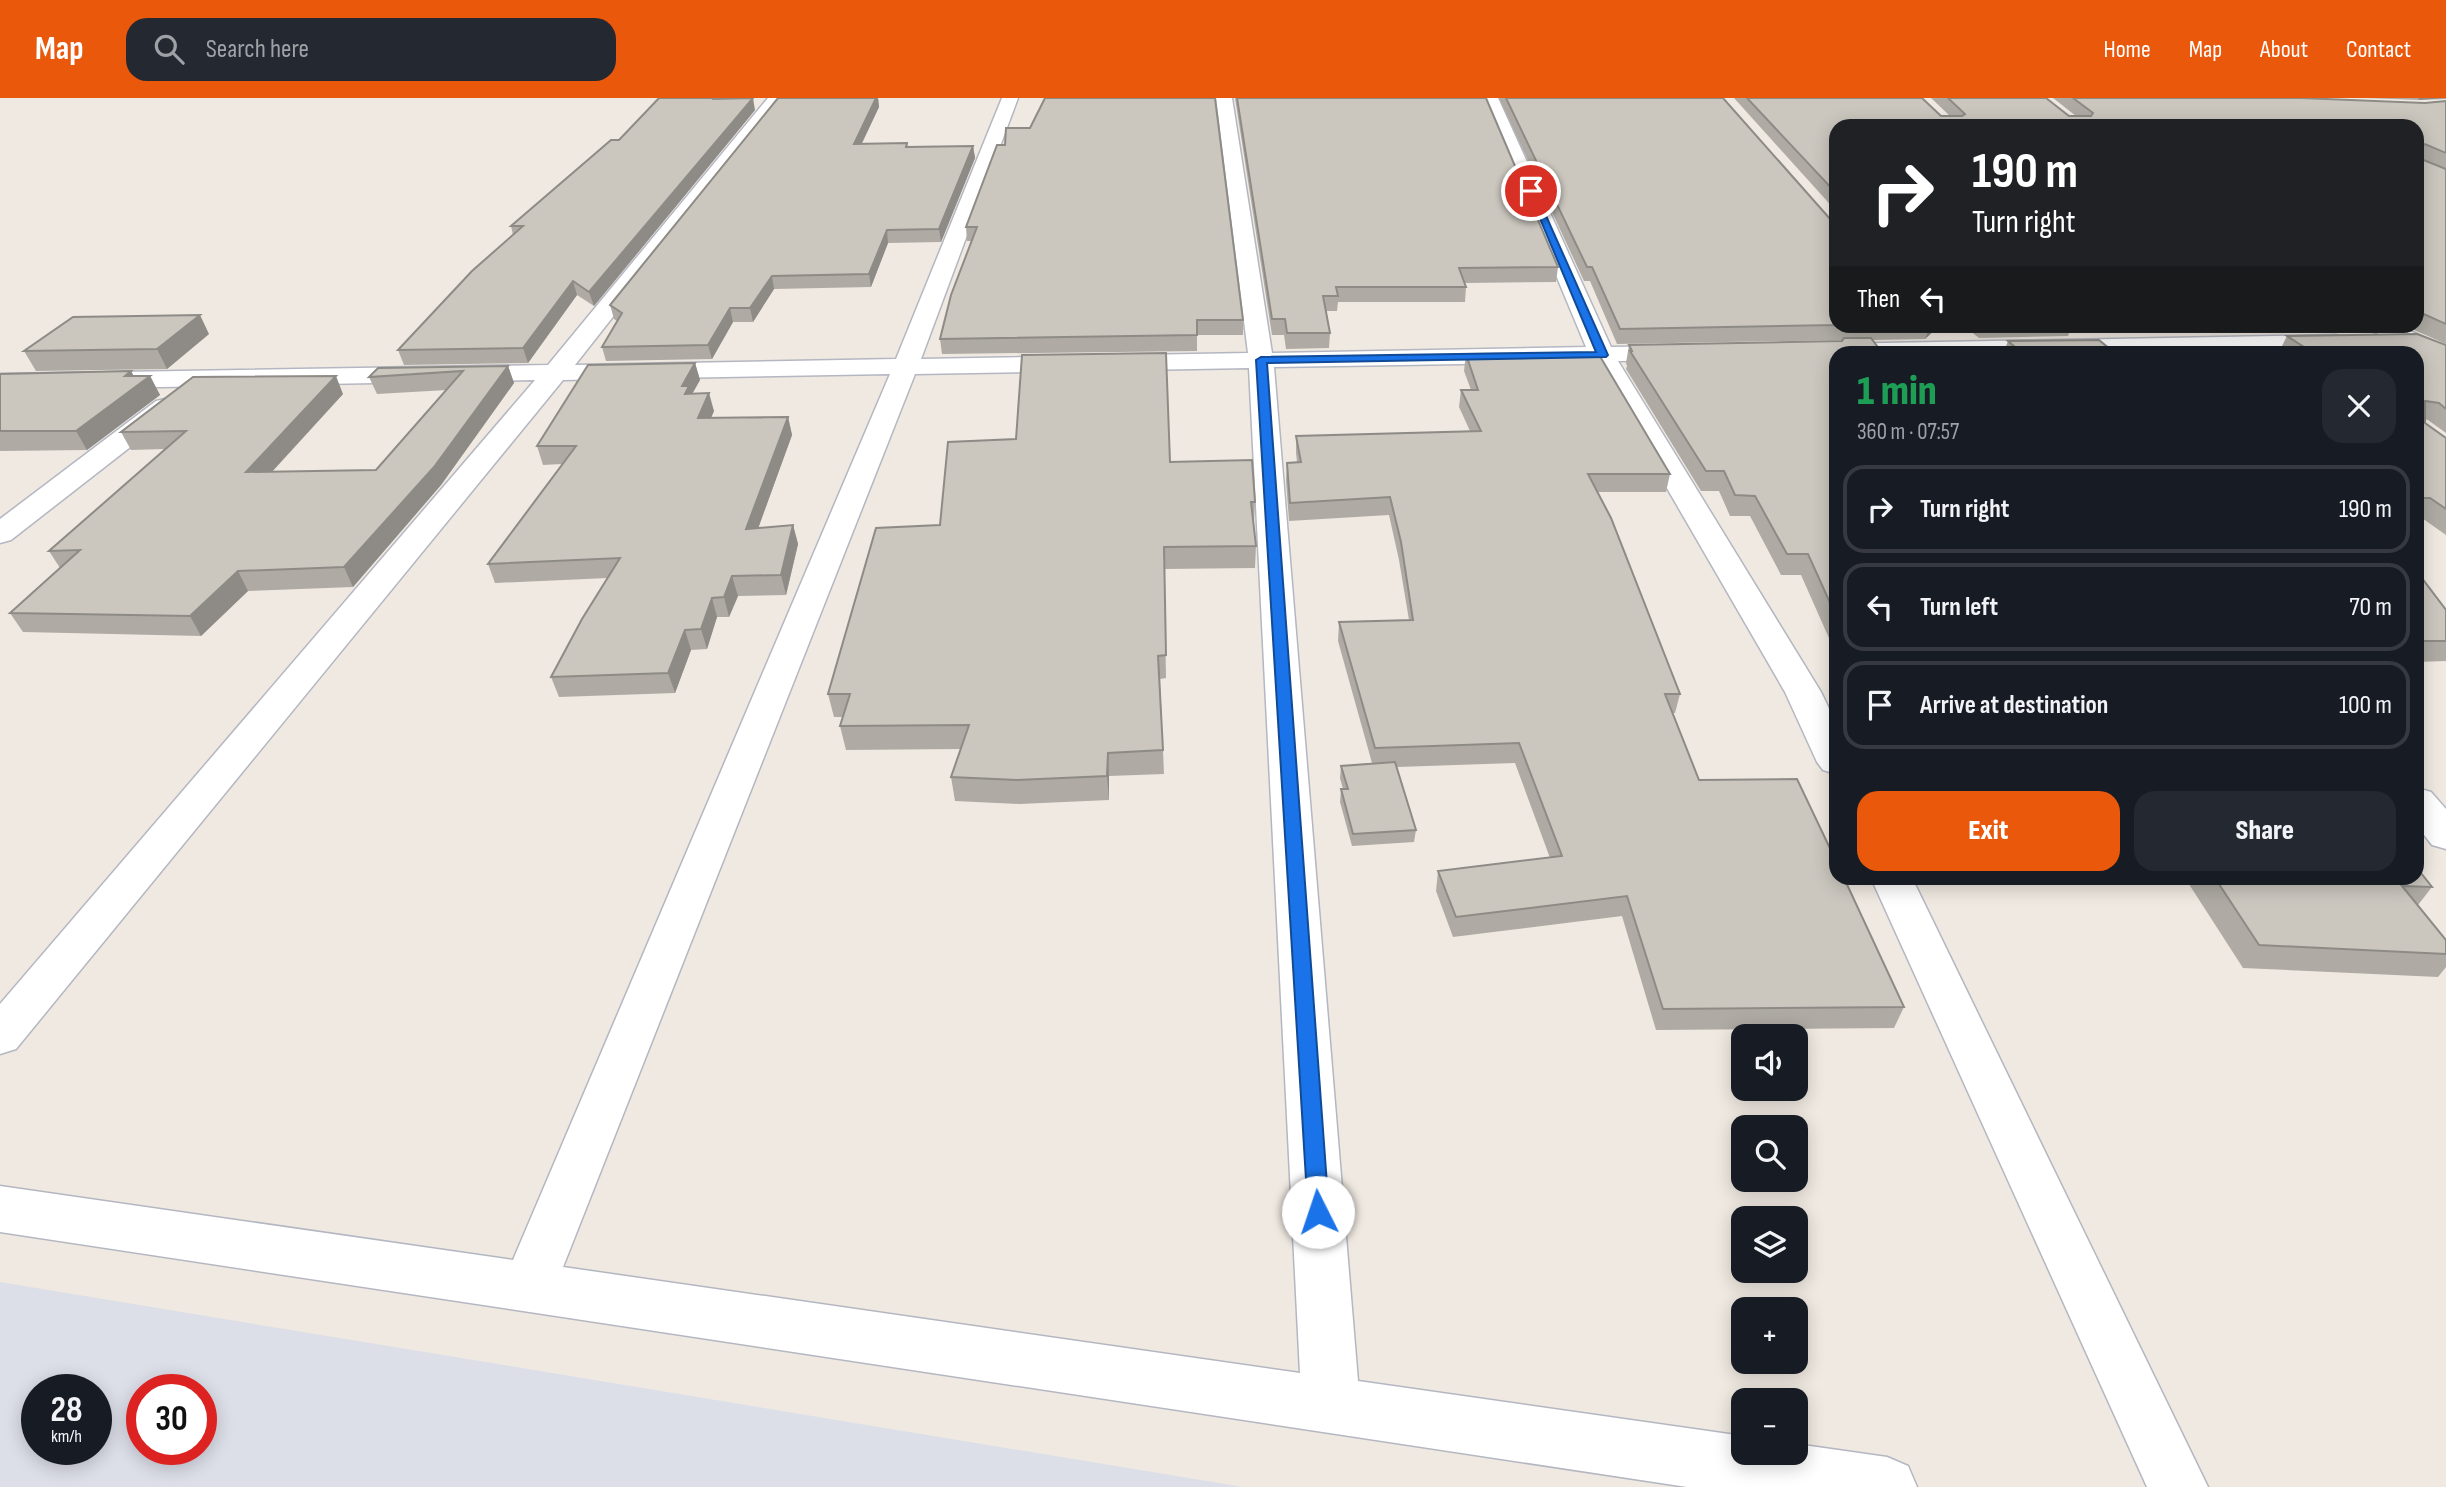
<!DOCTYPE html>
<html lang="en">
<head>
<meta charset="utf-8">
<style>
	:root { --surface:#171b24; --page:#242831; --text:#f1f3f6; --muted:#9ea1a6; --line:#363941; --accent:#ea580c }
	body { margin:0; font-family:"Sofia Sans Condensed",sans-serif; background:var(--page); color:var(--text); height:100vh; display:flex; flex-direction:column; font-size:26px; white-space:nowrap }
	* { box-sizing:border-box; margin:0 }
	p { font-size:23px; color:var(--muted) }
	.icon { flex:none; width:38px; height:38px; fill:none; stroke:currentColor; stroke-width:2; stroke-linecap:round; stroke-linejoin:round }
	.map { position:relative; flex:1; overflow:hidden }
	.drawer { position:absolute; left:1829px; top:248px; width:595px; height:539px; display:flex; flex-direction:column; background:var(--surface); border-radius:21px; box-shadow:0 4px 18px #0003 }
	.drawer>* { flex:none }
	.top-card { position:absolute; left:1829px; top:21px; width:595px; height:214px; border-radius:21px; box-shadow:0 4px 18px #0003; background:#202124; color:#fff; overflow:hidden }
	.tools { position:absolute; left:1731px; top:926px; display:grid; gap:14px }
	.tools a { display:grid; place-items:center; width:77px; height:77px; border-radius:14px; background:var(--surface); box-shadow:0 4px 18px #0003; font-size:35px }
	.speed { position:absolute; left:21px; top:1276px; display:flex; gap:14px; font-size:35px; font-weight:700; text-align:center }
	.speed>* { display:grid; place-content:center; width:91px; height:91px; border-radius:50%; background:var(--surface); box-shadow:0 4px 18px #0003; line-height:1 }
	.speed small { font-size:18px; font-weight:400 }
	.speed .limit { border:10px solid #d22; background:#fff; color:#111 }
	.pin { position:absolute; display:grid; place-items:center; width:60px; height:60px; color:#fff; margin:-30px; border:4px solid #fff; border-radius:50%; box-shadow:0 2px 7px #0007 }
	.me { position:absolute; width:77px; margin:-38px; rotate:356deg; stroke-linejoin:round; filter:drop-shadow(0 0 5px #0008) }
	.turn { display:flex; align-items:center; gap:24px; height:147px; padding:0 28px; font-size:32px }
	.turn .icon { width:91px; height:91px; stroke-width:2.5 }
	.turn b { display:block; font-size:49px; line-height:60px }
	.then { display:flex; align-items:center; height:66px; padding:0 28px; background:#0003; gap:14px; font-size:26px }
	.round { display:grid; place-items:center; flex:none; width:74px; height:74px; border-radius:21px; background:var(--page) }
	.headline { display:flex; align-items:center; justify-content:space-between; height:119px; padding:0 28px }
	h1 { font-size:42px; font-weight:800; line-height:52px; color:#1e9e55 }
	.primary-button { display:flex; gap:14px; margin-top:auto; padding:14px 28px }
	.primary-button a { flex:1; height:80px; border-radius:21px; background:var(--accent); color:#fff; font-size:28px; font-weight:800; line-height:80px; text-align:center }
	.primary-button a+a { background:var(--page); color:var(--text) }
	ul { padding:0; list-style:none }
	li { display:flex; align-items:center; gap:21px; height:88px; margin:0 14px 10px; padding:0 14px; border:4px solid var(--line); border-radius:21px }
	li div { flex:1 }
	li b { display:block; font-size:26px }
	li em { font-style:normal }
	header { display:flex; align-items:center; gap:42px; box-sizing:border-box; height:98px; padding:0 35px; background:var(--accent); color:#fff }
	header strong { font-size:33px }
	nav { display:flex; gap:38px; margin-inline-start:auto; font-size:24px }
	.search { width:490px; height:63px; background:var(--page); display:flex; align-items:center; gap:18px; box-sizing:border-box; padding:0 24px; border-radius:21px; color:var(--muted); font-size:26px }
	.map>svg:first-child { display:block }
	.airport { fill:#dcdee8; fill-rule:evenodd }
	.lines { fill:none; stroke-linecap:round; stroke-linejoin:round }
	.minor-casing { stroke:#b4b7c1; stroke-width:3 }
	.minor { fill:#fff; fill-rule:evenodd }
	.wall { fill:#afaba4 }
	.shaded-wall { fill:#8e8b86 }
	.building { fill:#cbc7bf; stroke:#8e8b86; stroke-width:2 }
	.route { fill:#1a73e8; stroke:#114b97; stroke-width:2 }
</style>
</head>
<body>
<header>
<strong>Map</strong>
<div class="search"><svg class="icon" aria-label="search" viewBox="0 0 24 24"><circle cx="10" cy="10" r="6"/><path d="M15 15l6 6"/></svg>Search here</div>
<nav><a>Home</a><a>Map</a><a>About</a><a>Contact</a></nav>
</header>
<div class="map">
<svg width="2446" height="1389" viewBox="0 0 2446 1389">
	<rect width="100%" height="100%" fill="#efe9e1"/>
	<!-- airport -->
	<path class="airport" d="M0,1184L1243,1389H0ZM37,1292H96V1351H37ZM142,1292H201V1351H142Z"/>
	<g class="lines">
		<!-- minor casing -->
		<g class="minor-casing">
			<g id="minor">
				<path d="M768,0H785L575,267L896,261L1002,0H1018L921,261L1248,255L1216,0H1232L1272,255L1586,249L1482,0H1498L1611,249L1681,248L1690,250L1693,255L1690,260L1681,262L1618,263L1821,594L1836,625V676L1823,672L1817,664L1785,594L1594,264L1274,269L1358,1283L1743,1338V1354H1796V1346L1887,1359L1908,1368L1917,1389H1687L0,1134V1088L513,1162L890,276L563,282L16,951L0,956V906L535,282L0,292V276L548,267ZM1249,270L1300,1275L563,1169L915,276Z"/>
				<polygon points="2368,228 2399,228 2446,249 2446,265 2372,233"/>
				<polygon points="2336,237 2345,239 2348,244 2345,249 2101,256 1836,256 1836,260 1820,258 1817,253 1820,248 1829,246"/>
				<polygon points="165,301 174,303 178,309 174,315 11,442 0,445 0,421 156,303"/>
				<polygon points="2417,690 2431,694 2446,711 2446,751 2432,747 2417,728"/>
				<polygon points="1871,780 1912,780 2208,1389 2147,1389"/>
			</g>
		</g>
		<!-- minor -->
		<use href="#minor" class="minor"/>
	</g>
	<!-- wall -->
	<g class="wall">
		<polygon points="778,0 878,0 879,9 861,46 907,45 908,49 973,48 975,60 941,144 888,145 871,189 774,191 753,224 733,224 712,261 606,263 602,249 617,223 614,221 610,207"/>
		<polygon points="1235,0 1486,0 1558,169 1556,184 1465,185 1466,189 1465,204 1338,204 1337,213 1326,213 1330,235 1329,250 1286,251 1284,237 1272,237"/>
		<polygon points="1499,0 1723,0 1831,122 1836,123 1836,228 1939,228 1925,241 1872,242 1836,256 1836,556 1801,477 1781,477 1750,418 1730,418 1719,393 1701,393 1626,271 1627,268 1626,265 1629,247 1842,243 1843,242 1617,246 1590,183 1584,183"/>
		<polygon points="1734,0 1922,0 1941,18 1950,18 1931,0 2046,0 2069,18 2076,18 2053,0 2301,0 2425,5 2446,3 2446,71 2421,60 2446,71 2446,246 2405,228 2417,228 2417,28 1836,28 1836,113"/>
		<polygon points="2366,0 2446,0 2446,1 2418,2"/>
		<polygon points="728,1 755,12 594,208 577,197 528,265 404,267 398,252 513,137 511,128 619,42"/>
		<polygon points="1030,30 1243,222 1243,237 1197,237 1197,253 942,256 940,241 971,143 967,143 966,129 1005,47"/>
		<polygon points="1964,228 2072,228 2068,238 1979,240"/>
		<polygon points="2235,228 2377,228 2374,232 2247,235"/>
		<polygon points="209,236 167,271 36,273 24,253"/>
		<polygon points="2287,238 2446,247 2446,335 2428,322 2425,321 2425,325 2446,340 2446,437 2419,418 2417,418 2417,256 2281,256 2279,254"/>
		<polygon points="2008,243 2116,256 2003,256"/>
		<polygon points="1466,256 1670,376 1666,394 1597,394 1680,596 1675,615 1673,615 1699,682 1904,909 1894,930 1656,932 1622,818 1453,839 1436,793 1438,773 1550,760 1515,665 1397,669 1416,732 1414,744 1352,748 1340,704 1341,691 1343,691 1340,680 1341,668 1372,665 1338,543 1339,524 1409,522 1399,462 1389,417 1289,423 1286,382 1287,365 1297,364 1296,355 1296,338 1470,333 1459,309 1461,292 1471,292 1464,273"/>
		<polygon points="695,265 700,282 692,296 714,313 711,320 788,319 792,337 758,430 793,427 798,446 786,497 738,498 729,519 717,519 707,551 691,552 675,595 559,599 551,579 608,480 495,485 488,466 562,366 543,367 537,348"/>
		<polygon points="508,268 514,285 441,387 353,489 248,493 201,538 23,534 10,515 60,470 49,453 165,351 131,352 121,334 343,296 272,374 376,372 447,292 377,296 369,279"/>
		<polygon points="131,273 134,278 150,278 160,297 87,352 0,353 0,276"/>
		<polygon points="1016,341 1170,364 1255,404 1254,425 1253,425 1256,448 1255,470 1164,471 1166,580 1160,581 1164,676 1109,678 1109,702 1020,706 955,703 951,679 961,651 846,652 840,628 843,619 834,619 828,596 940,427"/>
		<polygon points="2417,478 2446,512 2446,563 2417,564"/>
		<polygon points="2185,780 2417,780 2432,789 2418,807 2446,842 2446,869 2438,879 2243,870"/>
	</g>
	<!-- shaded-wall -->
	<g class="shaded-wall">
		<polygon points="753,0 755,12 594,208 589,194"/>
		<polygon points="876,0 878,0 879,9 856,58 854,46"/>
		<polygon points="2419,0 2446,0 2418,2"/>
		<polygon points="973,48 975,60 941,144 939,131"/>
		<polygon points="887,132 888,145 871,189 869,176"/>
		<polygon points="772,178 774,191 753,224 750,210"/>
		<polygon points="573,183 577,197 528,265 523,250"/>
		<polygon points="730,210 733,224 712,261 708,247"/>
		<polygon points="200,217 209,236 167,271 157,251"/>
		<polygon points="1930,228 1939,228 1925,241"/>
		<polygon points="695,265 700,282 687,305 682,288"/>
		<polygon points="508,268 514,285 441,387 353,489 344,469"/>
		<polygon points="131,273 138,287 150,278 160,297 87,352 76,333 125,278"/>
		<polygon points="336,278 343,296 255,392 246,374"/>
		<polygon points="709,295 714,313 703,338 698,320"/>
		<polygon points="788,319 792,337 751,450 746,431"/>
		<polygon points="793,427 798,446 786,497 781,477"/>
		<polygon points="238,473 248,493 201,538 190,518"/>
		<polygon points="732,478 738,498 729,519 724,499"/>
		<polygon points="712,500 717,519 707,551 701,531"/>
		<polygon points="685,532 691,552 675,595 668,575"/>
		<polygon points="1108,655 1109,678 1109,702 1107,678"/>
	</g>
	<!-- building -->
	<g class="building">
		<polygon points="659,0 715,0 714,1 753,0 589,194 573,183 523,250 398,252 472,173 523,128 511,128 611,42 619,42"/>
		<polygon points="778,0 876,0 854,46 907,45 906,49 973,48 939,131 887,132 869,176 772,178 750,210 730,210 708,247 602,249 622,215 610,207"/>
		<polygon points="1045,0 1215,0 1243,222 1197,222 1197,237 940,241 951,197 977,129 966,129 997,47 1005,47 1006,30 1030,30"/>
		<polygon points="1237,0 1486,0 1558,169 1459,170 1466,189 1336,189 1338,198 1323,198 1330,235 1287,235 1285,221 1272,221"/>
		<polygon points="1506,0 1723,0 1831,122 1836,123 1836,227 1620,231 1592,169 1587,169"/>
		<polygon points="1747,0 1922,0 1941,18 1962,18 1965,16 1948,0 2046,0 2069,18 2091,18 2093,15 2073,0 2301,0 2425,5 2446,3 2446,55 2425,46 2421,48 2421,61 2446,71 2446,226 2417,213 2417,28 1836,28 1836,95"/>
		<polygon points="200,217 157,251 24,253 73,219"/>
		<polygon points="2417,236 2446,247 2446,311 2439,305 2425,303 2425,325 2446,340 2446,411 2430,400 2417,400 2417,256 2315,256 2287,238"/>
		<polygon points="1844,240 1871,240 1883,256 1836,256 1836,518 1808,456 1787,456 1755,398 1735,397 1724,373 1706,373 1630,253 1632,253 1629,247 1842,243"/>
		<polygon points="2099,242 2116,256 2023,256 2008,243"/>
		<polygon points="1166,255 1170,364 1252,362 1255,404 1251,404 1256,448 1164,449 1166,557 1158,558 1163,652 1108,655 1107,678 1017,682 951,679 969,627 840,628 850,596 828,596 876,430 940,427 948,344 1016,341 1022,257"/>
		<polygon points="1598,255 1670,376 1588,376 1611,420 1680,596 1665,596 1699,682 1797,681 1836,763 1836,780 1844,780 1904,909 1663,911 1627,798 1456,819 1438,773 1562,758 1519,645 1375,650 1339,524 1413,522 1401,444 1390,399 1290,405 1287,365 1301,364 1296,338 1481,333 1461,292 1478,292 1466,256"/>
		<polygon points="695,265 682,288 689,288 685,296 709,295 698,320 788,319 746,431 793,427 781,477 732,478 724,499 712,500 701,531 685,532 668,575 551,579 582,521 620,460 488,466 576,348 537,348 588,267"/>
		<polygon points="508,268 434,369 344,469 238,473 190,518 10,515 80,452 49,453 186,333 121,334 193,279 336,278 246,374 376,372 463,273 369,279 378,270"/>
		<polygon points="131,273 125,278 150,278 76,333 0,333 0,276"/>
		<polygon points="2417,478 2421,479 2446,512 2446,543 2417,543"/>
		<polygon points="1395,664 1416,732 1353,736 1341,691 1348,691 1341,668"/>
		<polygon points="2417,770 2432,789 2402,788 2446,842 2446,856 2259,847 2215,780 2417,780"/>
	</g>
	<!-- route -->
	<polygon class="route" points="1528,92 1535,93 1608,257 1606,259 1267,265 1329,1114 1326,1121 1318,1124 1311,1121 1308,1114 1256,262 1261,259 1596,254"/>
</svg>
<div class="tools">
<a><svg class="icon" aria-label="sound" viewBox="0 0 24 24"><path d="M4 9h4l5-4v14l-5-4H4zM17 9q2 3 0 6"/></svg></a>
<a><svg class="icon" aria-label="search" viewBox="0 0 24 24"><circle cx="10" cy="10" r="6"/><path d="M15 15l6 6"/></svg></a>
<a><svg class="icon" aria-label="layers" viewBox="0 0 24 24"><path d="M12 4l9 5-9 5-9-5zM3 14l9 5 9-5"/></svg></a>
<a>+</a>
<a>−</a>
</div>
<div class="speed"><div>28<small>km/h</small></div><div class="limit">30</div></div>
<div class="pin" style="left:1531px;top:93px;background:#d93025"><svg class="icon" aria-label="arrive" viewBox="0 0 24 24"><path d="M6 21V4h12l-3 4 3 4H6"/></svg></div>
<svg class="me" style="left:1318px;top:1114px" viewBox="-20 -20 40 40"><circle r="19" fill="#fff"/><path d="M0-13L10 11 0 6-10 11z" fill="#1a73e8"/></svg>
<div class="top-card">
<div class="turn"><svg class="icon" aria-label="right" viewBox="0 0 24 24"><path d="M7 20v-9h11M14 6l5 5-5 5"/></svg><div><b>190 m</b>Turn right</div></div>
<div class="then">Then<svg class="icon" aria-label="left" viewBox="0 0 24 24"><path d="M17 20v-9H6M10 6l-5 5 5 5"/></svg></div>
</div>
<section class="drawer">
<div class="headline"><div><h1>1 min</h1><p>360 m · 07:57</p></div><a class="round"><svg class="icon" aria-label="close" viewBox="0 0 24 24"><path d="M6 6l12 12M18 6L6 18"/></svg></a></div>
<ul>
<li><svg class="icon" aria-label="right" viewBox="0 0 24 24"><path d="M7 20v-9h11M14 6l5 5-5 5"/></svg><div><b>Turn right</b></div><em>190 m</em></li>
<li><svg class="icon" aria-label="left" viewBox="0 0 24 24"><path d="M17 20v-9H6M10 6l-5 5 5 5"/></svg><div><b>Turn left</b></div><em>70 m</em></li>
<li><svg class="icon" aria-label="arrive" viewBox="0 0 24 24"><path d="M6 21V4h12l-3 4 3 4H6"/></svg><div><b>Arrive at destination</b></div><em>100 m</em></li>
</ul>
<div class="primary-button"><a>Exit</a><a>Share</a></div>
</section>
</div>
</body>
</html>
